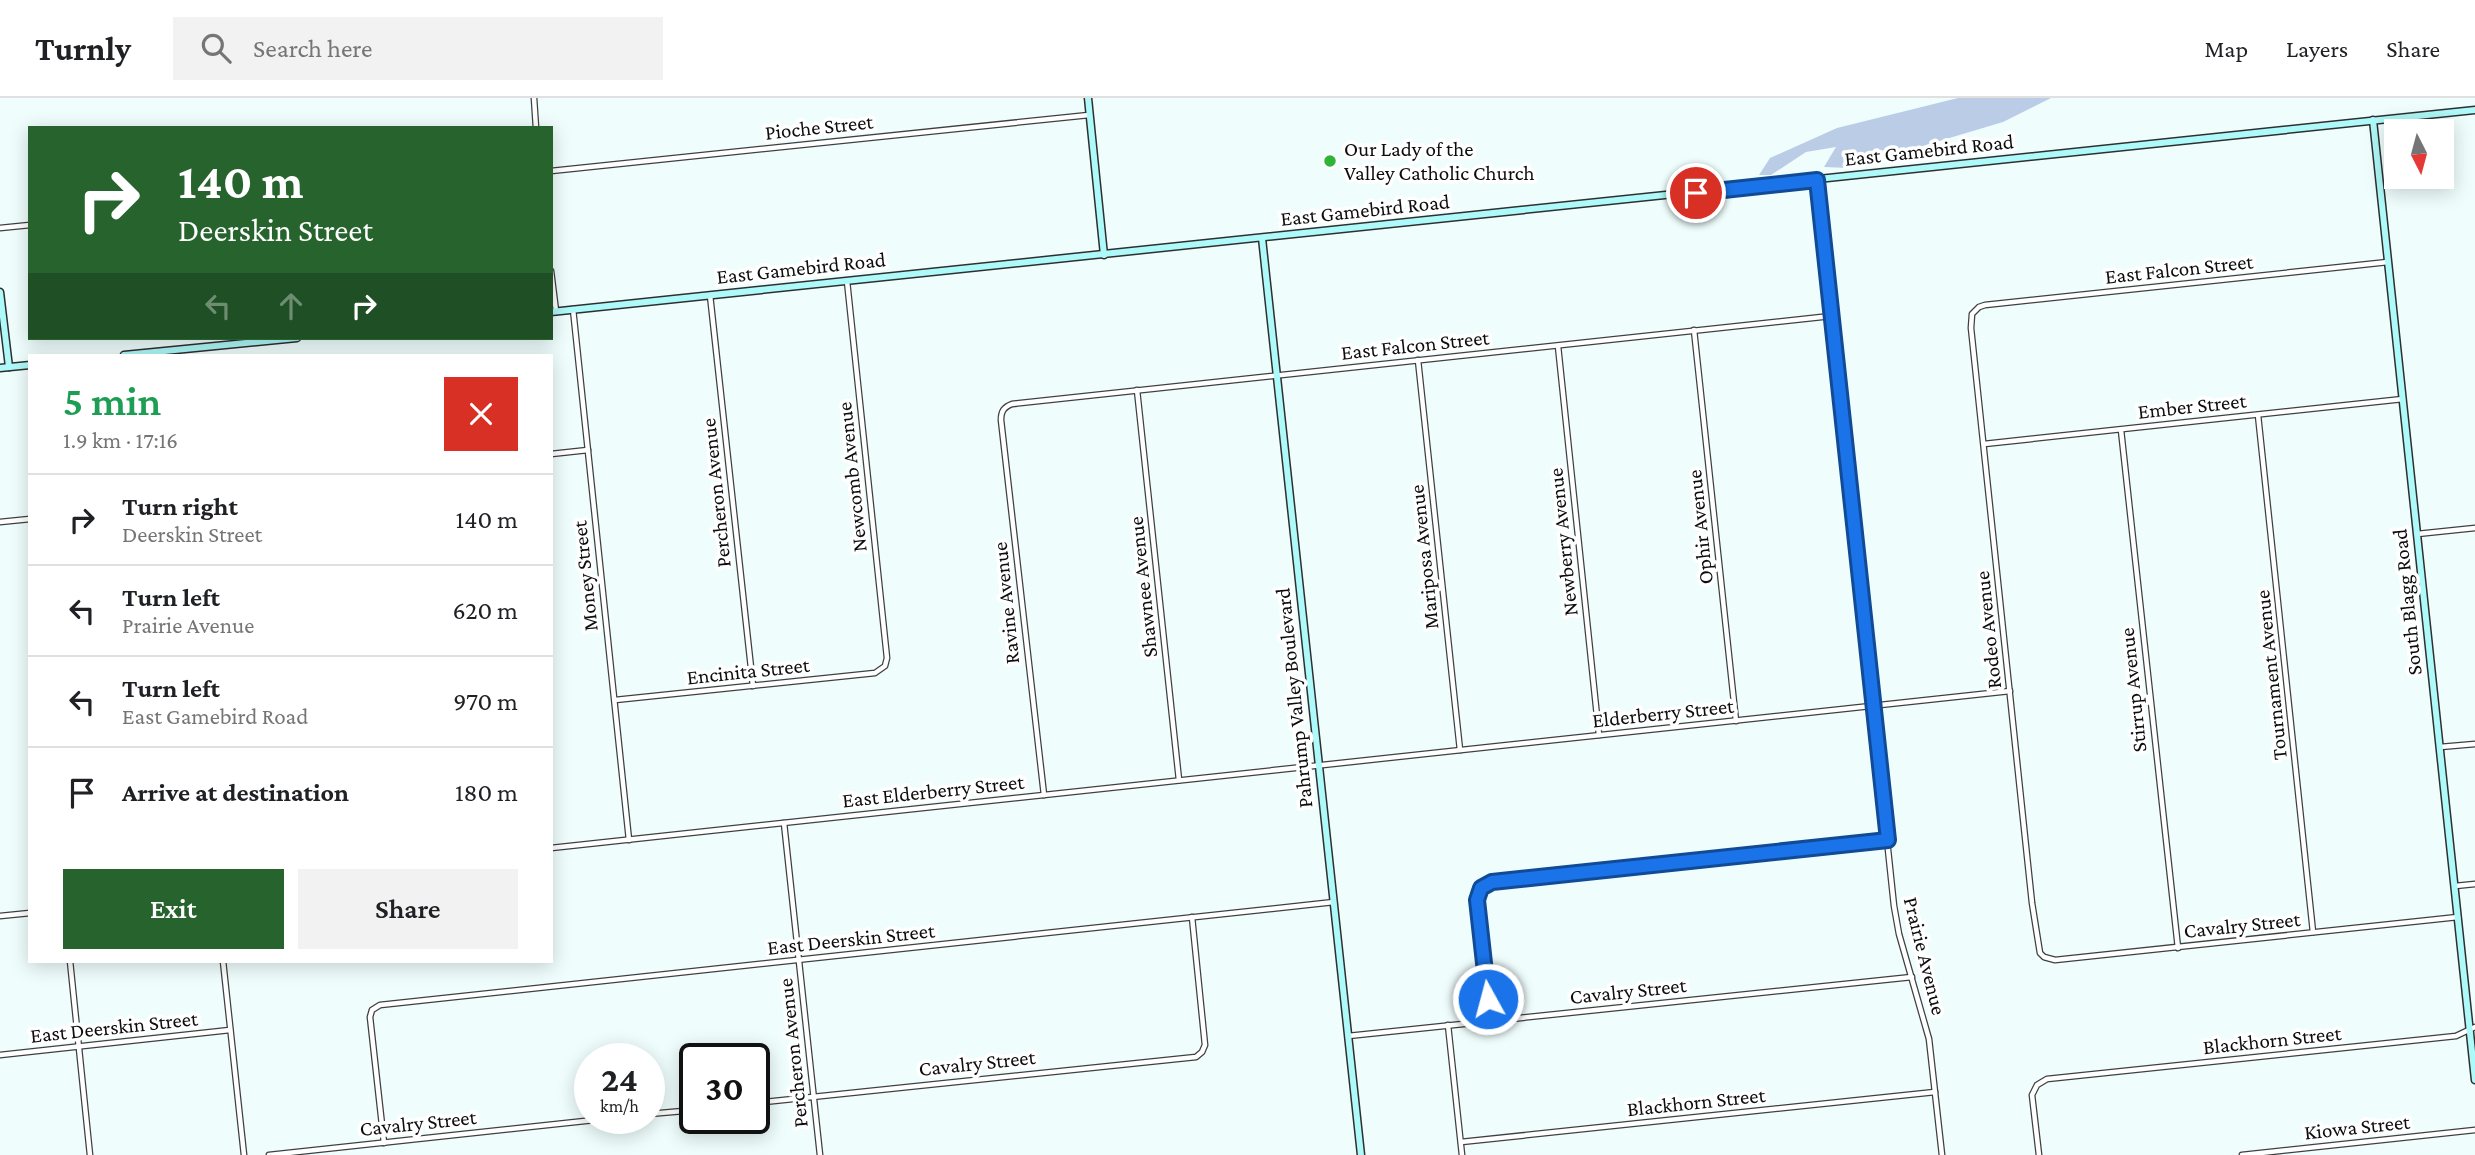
<!DOCTYPE html>
<html lang="en">
<head>
<meta charset="utf-8">
<style>
	:root { --surface:#fff; --page:#f2f2f2; --text:#202124; --muted:#757577; --line:#e0e0e0; --accent:#27632d }
	body { margin:0; font-family:"Crimson Pro",serif; background:var(--page); color:var(--text); height:100vh; display:flex; flex-direction:column; font-size:26px; white-space:nowrap }
	* { box-sizing:border-box; margin:0 }
	p { font-size:23px; color:var(--muted) }
	.icon { flex:none; width:38px; height:38px; fill:none; stroke:currentColor; stroke-width:2; stroke-linecap:round; stroke-linejoin:round }
	.map { position:relative; flex:1; overflow:hidden }
	.drawer { position:absolute; left:28px; top:256px; width:525px; height:609px; display:flex; flex-direction:column; background:var(--surface); border-radius:0px; box-shadow:0 4px 18px #0003 }
	.drawer>* { flex:none }
	.hud { position:absolute; left:28px; top:28px; width:525px; height:214px; border-radius:0px; box-shadow:0 4px 18px #0003; background:#27632d; color:#fff; overflow:hidden }
	.needle { width:46px; rotate:174deg }
	.controls { position:absolute; left:2384px; top:21px; display:grid; gap:14px }
	.controls a { display:grid; place-items:center; width:70px; height:70px; border-radius:0px; background:var(--surface); box-shadow:0 4px 18px #0003; font-size:35px }
	.speed { position:absolute; left:574px; top:945px; display:flex; gap:14px; font-size:35px; font-weight:700; text-align:center }
	.speed>* { display:grid; place-content:center; width:91px; height:91px; border-radius:50%; background:var(--surface); box-shadow:0 4px 18px #0003; line-height:1 }
	.speed small { font-size:18px; font-weight:400 }
	.speed .limit { border:4px solid #111; border-radius:10px; background:#fff; color:#111 }
	.pin { position:absolute; display:grid; place-items:center; width:60px; height:60px; color:#fff; margin:-30px; border:4px solid #fff; border-radius:50%; box-shadow:0 2px 7px #0007 }
	.me { position:absolute; width:77px; margin:-38px; rotate:353deg; stroke-linejoin:round; filter:drop-shadow(0 0 5px #0008) }
	.turn { display:flex; align-items:center; gap:24px; height:147px; padding:0 35px; font-size:32px }
	.turn .icon { width:91px; height:91px; stroke-width:2.5 }
	.turn b { display:block; font-size:49px; line-height:60px }
	.lanes { display:flex; align-items:center; height:66px; padding:0 35px; background:#0003; justify-content:center; gap:35px; direction:ltr }
	.lanes .off { opacity:.35 }
	.round { display:grid; place-items:center; flex:none; width:74px; height:74px; border-radius:0px; background:var(--page) }
	.overview { display:flex; align-items:center; justify-content:space-between; height:119px; padding:0 35px }
	h1 { font-size:42px; font-weight:600; line-height:52px; color:#1e9e55 }
	.action { display:flex; gap:14px; margin-top:auto; padding:14px 35px }
	.action a { flex:1; height:80px; border-radius:0px; background:var(--accent); color:#fff; font-size:28px; font-weight:600; line-height:80px; text-align:center }
	.action a+a { background:var(--page); color:var(--text) }
	ul { padding:0; list-style:none }
	li { display:flex; align-items:center; gap:21px; height:91px; padding:0 35px; border-top:2px solid var(--line) }
	li div { flex:1 }
	li b { display:block; font-size:26px }
	li em { font-style:normal }
	header { display:flex; align-items:center; gap:42px; box-sizing:border-box; height:98px; padding:0 35px; background:var(--surface); border-bottom:2px solid var(--line) }
	header strong { font-size:33px }
	nav { display:flex; gap:38px; margin-inline-start:auto; font-size:24px }
	.search { width:490px; height:63px; background:var(--page); display:flex; align-items:center; gap:18px; box-sizing:border-box; padding:0 24px; border-radius:0px; color:var(--muted); font-size:26px }
	.map>svg:first-child { display:block }
	.green { fill:#bbcce6 }
	.lines { fill:none; stroke-linecap:round; stroke-linejoin:round }
	.street-casing { stroke:#404040; stroke-width:7 }
	.secondary-casing { stroke:#2f2f2f; stroke-width:9 }
	.street { stroke:#fff; stroke-width:4.5 }
	.secondary { stroke:#aef9f9; stroke-width:6 }
	.route-casing { stroke:#114b97; stroke-width:18 }
	.route { stroke:#1a73e8; stroke-width:12 }
	.poi-dot { fill:#2fb338; stroke:#fff; stroke-width:2.5 }
	.labels { text-anchor:middle; dominant-baseline:central; stroke-width:7; stroke-linejoin:round; paint-order:stroke }
	.street-label { font-size:21px; fill:#0d0d0d; stroke:#fff }
	.poi-label { font-size:21px; fill:#0d0d0d; stroke:#fff; text-anchor:start }
</style>
</head>
<body>
<header>
<strong>Turnly</strong>
<div class="search"><svg class="icon" aria-label="search" viewBox="0 0 24 24"><circle cx="10" cy="10" r="6"/><path d="M15 15l6 6"/></svg>Search here</div>
<nav><a>Map</a><a>Layers</a><a>Share</a></nav>
</header>
<div class="map">
<svg width="2475" height="1057" viewBox="0 0 2475 1057">
	<rect width="100%" height="100%" fill="#effefd"/>
	<!-- green -->
	<polygon class="green" points="1958,0 2051,0 2003,24 1849,70 1824,69 1836,49 1806,54 1771,77 1759,77 1770,60 1837,30"/>
	<g class="lines">
		<!-- street casing -->
		<g class="street-casing">
			<g id="street">
				<polyline points="534,0 536,30"/>
				<polyline points="551,73 1089,17"/>
				<polyline points="1817,82 1894,808 1899,836 1929,941 1942,1057"/>
				<polyline points="0,130 30,127"/>
				<polyline points="2388,164 1985,207 1979,209 1972,216 1971,230 2032,805 2040,855 2044,859 2055,862 2458,819"/>
				<polyline points="551,173 556,213"/>
				<polyline points="710,197 753,588"/>
				<polyline points="573,211 629,742"/>
				<polyline points="1694,232 1736,623"/>
				<polyline points="1558,248 1599,637"/>
				<polyline points="1418,262 1460,652"/>
				<polyline points="1137,292 1179,682"/>
				<polyline points="2258,317 2313,834"/>
				<polyline points="2121,332 2178,850"/>
				<polyline points="1984,346 2403,301"/>
				<polyline points="551,356 588,352"/>
				<polyline points="0,424 30,421"/>
				<polyline points="2417,436 2475,430"/>
				<polyline points="615,602 875,575 885,568 887,560 847,183"/>
				<polyline points="2440,649 2475,646"/>
				<path d="M1044,697L1001,322C1001,313 1004,309 1012,306L1831,218"/>
				<polyline points="784,725 820,1057"/>
				<polyline points="551,750 2010,593"/>
				<polyline points="2455,788 2475,786"/>
				<polyline points="0,818 30,815"/>
				<polyline points="70,863 90,1057"/>
				<polyline points="223,863 244,1057"/>
				<path d="M1491,923L1477,802C1479,792 1482,788 1491,784L1888,742"/>
				<polyline points="1448,927 1462,1057"/>
				<polyline points="1348,938 1912,879"/>
				<polyline points="0,957 230,932"/>
				<polyline points="754,1005 1196,959 1202,954 1205,947 1192,819"/>
				<polyline points="649,1016 695,1012"/>
				<polyline points="1461,1044 1935,994"/>
				<polyline points="384,1045 370,919 372,912 380,907 1334,804"/>
				<polyline points="269,1057 613,1020"/>
				<polyline points="2039,1057 2032,997 2037,987 2047,981 2437,940 2456,938 2475,929"/>
				<polyline points="2242,1057 2475,1032"/>
			</g>
		</g>
		<!-- secondary casing -->
		<g class="secondary-casing">
			<g id="secondary">
				<polyline points="1088,0 1104,157"/>
				<polyline points="2373,22 2475,982"/>
				<polyline points="1262,140 1361,1057"/>
				<polyline points="0,194 9,269"/>
				<polyline points="551,214 2475,12"/>
				<polyline points="124,257 297,240"/>
				<polyline points="0,270 30,267"/>
			</g>
		</g>
		<!-- street -->
		<use href="#street" class="street"/>
		<!-- secondary -->
		<use href="#secondary" class="secondary"/>
	</g>
	<g class="lines">
		<!-- route casing -->
		<g class="route-casing">
			<polyline id="route" points="1488,901 1477,802 1481,790 1492,784 1888,742 1817,82 1696,95"/>
		</g>
		<!-- route -->
		<use href="#route" class="route"/>
	</g>
	<!-- markers -->
	<circle class="poi-dot" cx="1330" cy="63" r="7"/>
	<g class="labels">
		<!-- street labels -->
		<g class="street-label">
			<text transform="translate(819 29) rotate(-6)">Pioche Street</text>
			<text transform="translate(1929 52) rotate(-6)">East Gamebird Road</text>
			<text transform="translate(1365 112) rotate(-6)">East Gamebird Road</text>
			<text transform="translate(801 170) rotate(-6)">East Gamebird Road</text>
			<text transform="translate(2179 171) rotate(-6)">East Falcon Street</text>
			<text transform="translate(1415 247) rotate(-6)">East Falcon Street</text>
			<text transform="translate(2192 308) rotate(-6)">Ember Street</text>
			<text transform="translate(852 379) rotate(-96)">Newcomb Avenue</text>
			<text transform="translate(716 395) rotate(-96)">Percheron Avenue</text>
			<text transform="translate(1700 429) rotate(-96)">Ophir Avenue</text>
			<text transform="translate(1563 444) rotate(-96)">Newberry Avenue</text>
			<text transform="translate(1424 459) rotate(-96)">Mariposa Avenue</text>
			<text transform="translate(585 478) rotate(-96)">Money Street</text>
			<text transform="translate(1143 489) rotate(-96)">Shawnee Avenue</text>
			<text transform="translate(2407 504) rotate(-96)">South Blagg Road</text>
			<text transform="translate(1006 505) rotate(-96)">Ravine Avenue</text>
			<text transform="translate(1988 532) rotate(-96)">Rodeo Avenue</text>
			<text transform="translate(748 573) rotate(-6)">Encinita Street</text>
			<text transform="translate(2271 577) rotate(-96)">Tournament Avenue</text>
			<text transform="translate(2133 592) rotate(-96)">Stirrup Avenue</text>
			<text transform="translate(1294 600) rotate(-96)">Pahrump Valley Boulevard</text>
			<text transform="translate(1663 615) rotate(-6)">Elderberry Street</text>
			<text transform="translate(933 693) rotate(-6)">East Elderberry Street</text>
			<text transform="translate(2242 827) rotate(-6)">Cavalry Street</text>
			<text transform="translate(851 841) rotate(-6)">East Deerskin Street</text>
			<text transform="translate(1925 858) rotate(76)">Prairie Avenue</text>
			<text transform="translate(1628 893) rotate(-6)">Cavalry Street</text>
			<text transform="translate(114 929) rotate(-6)">East Deerskin Street</text>
			<text transform="translate(2272 942) rotate(-6)">Blackhorn Street</text>
			<text transform="translate(793 955) rotate(-96)">Percheron Avenue</text>
			<text transform="translate(977 965) rotate(-6)">Cavalry Street</text>
			<text transform="translate(1696 1004) rotate(-6)">Blackhorn Street</text>
			<text transform="translate(418 1025) rotate(-6)">Cavalry Street</text>
			<text transform="translate(2357 1029) rotate(-6)">Kiowa Street</text>
		</g>
		<!-- poi labels -->
		<g class="poi-label">
			<text x="1344" y="51">Our Lady of the<tspan x="1344" dy="24">Valley Catholic Church</tspan></text>
		</g>
	</g>
</svg>
<div class="controls">
<a><svg class="needle" viewBox="-14 -14 28 28"><path d="M0-13l5 13h-10z" fill="#e53935"/><path d="M0 13l5-13h-10z" fill="#757577"/></svg></a>
</div>
<div class="speed"><div>24<small>km/h</small></div><div class="limit">30</div></div>
<div class="pin" style="left:1696px;top:95px;background:#d93025"><svg class="icon" aria-label="arrive" viewBox="0 0 24 24"><path d="M6 21V4h12l-3 4 3 4H6"/></svg></div>
<svg class="me" style="left:1488px;top:901px" viewBox="-20 -20 40 40"><circle r="17" fill="#1a73e8" stroke="#fff" stroke-width="3"/><path d="M0-11L8 9 0 5-8 9z" fill="#fff"/></svg>
<div class="hud">
<div class="turn"><svg class="icon" aria-label="right" viewBox="0 0 24 24"><path d="M7 20v-9h11M14 6l5 5-5 5"/></svg><div><b>140 m</b>Deerskin Street</div></div>
<div class="lanes"><svg class="icon off" aria-label="left" viewBox="0 0 24 24"><path d="M17 20v-9H6M10 6l-5 5 5 5"/></svg><svg class="icon off" aria-label="ahead" viewBox="0 0 24 24"><path d="M12 20V5M6 11l6-6 6 6"/></svg><svg class="icon" aria-label="right" viewBox="0 0 24 24"><path d="M7 20v-9h11M14 6l5 5-5 5"/></svg></div>
</div>
<section class="drawer">
<div class="overview"><div><h1>5 min</h1><p>1.9 km · 17:16</p></div><a class="round" style="background:#d93025;color:#fff"><svg class="icon" aria-label="close" viewBox="0 0 24 24"><path d="M6 6l12 12M18 6L6 18"/></svg></a></div>
<ul>
<li><svg class="icon" aria-label="right" viewBox="0 0 24 24"><path d="M7 20v-9h11M14 6l5 5-5 5"/></svg><div><b>Turn right</b><p>Deerskin Street</p></div><em>140 m</em></li>
<li><svg class="icon" aria-label="left" viewBox="0 0 24 24"><path d="M17 20v-9H6M10 6l-5 5 5 5"/></svg><div><b>Turn left</b><p>Prairie Avenue</p></div><em>620 m</em></li>
<li><svg class="icon" aria-label="left" viewBox="0 0 24 24"><path d="M17 20v-9H6M10 6l-5 5 5 5"/></svg><div><b>Turn left</b><p>East Gamebird Road</p></div><em>970 m</em></li>
<li><svg class="icon" aria-label="arrive" viewBox="0 0 24 24"><path d="M6 21V4h12l-3 4 3 4H6"/></svg><div><b>Arrive at destination</b></div><em>180 m</em></li>
</ul>
<div class="action"><a>Exit</a><a>Share</a></div>
</section>
</div>
</body>
</html>
